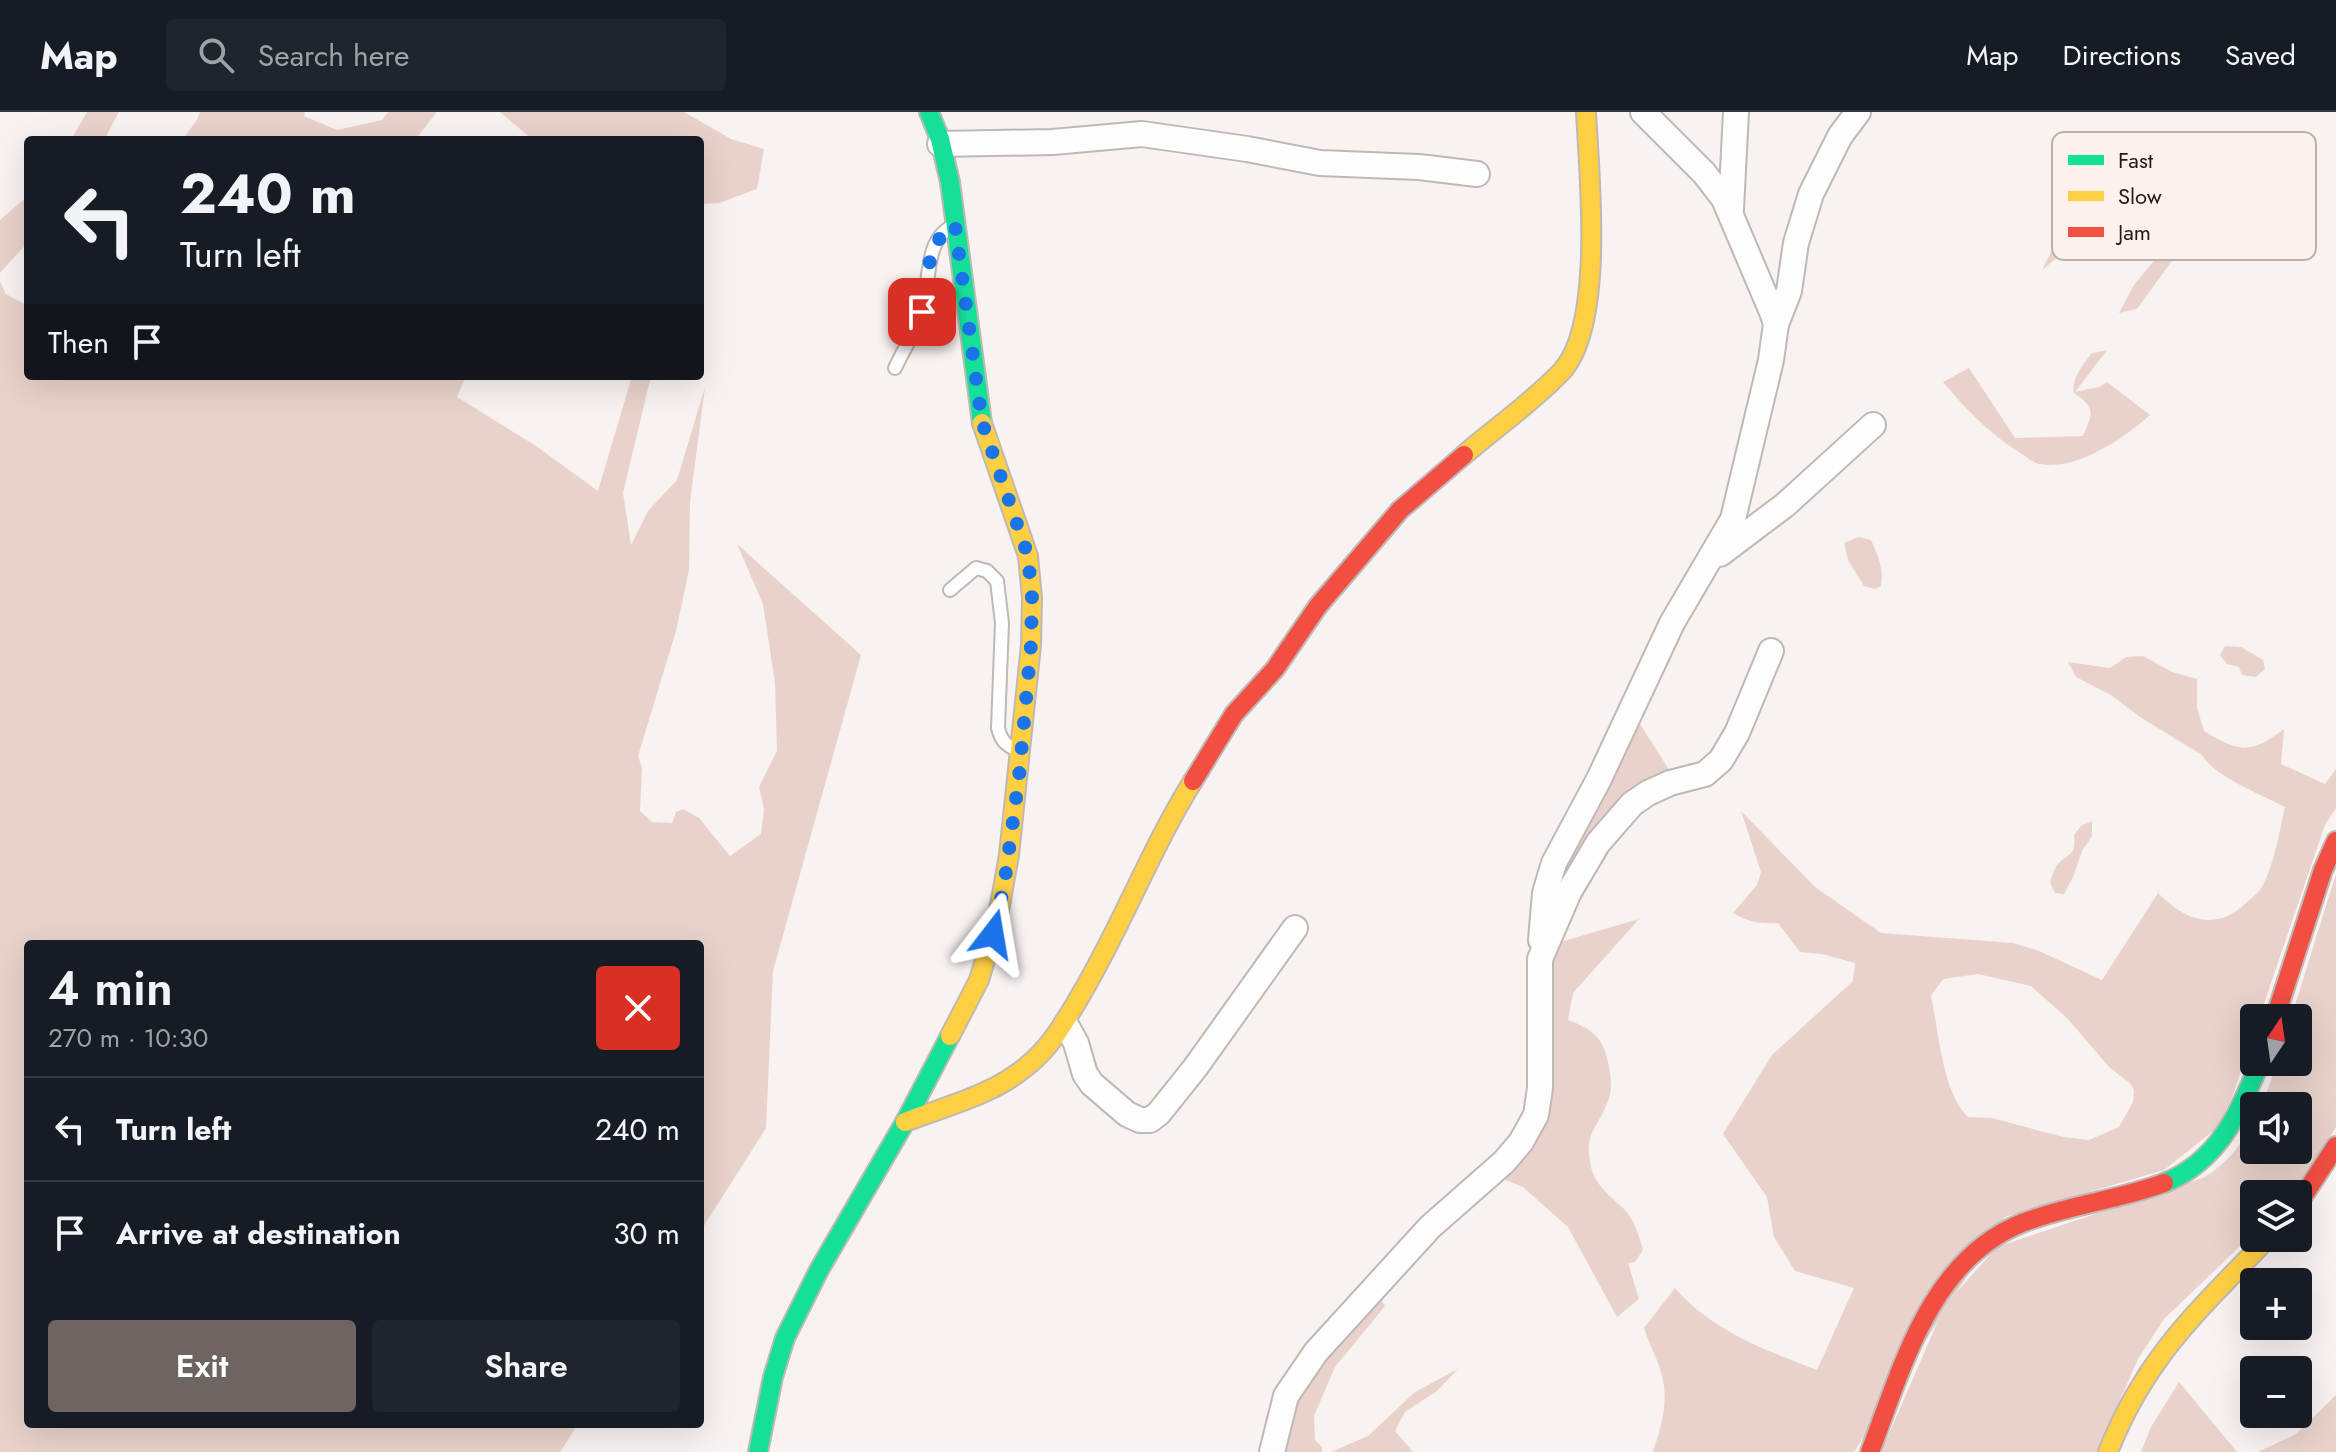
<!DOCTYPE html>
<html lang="en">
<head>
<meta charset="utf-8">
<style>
	:root { --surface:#171b24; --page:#20242c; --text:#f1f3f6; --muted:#9ea1a6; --line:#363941; --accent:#6e6562 }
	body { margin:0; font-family:Jost,sans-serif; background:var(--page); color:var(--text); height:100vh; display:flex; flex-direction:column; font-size:30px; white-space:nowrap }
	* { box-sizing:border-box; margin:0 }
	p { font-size:26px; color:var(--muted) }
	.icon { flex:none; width:44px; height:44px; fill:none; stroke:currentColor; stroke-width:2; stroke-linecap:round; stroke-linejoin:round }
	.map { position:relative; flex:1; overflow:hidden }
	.details { position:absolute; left:24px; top:828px; width:680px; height:488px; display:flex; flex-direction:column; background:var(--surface); border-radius:8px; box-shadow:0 8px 32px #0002 }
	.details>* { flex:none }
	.guide { position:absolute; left:24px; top:24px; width:680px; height:244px; border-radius:8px; box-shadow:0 8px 32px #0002; background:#171b24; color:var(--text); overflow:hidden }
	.needle { width:52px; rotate:13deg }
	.controls { position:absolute; left:2240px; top:892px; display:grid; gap:16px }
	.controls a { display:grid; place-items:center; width:72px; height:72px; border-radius:8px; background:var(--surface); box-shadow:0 8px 32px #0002; font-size:40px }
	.pin { position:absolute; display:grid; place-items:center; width:68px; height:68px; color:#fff; margin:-34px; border-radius:16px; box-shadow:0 4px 12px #0006 }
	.me { position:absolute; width:88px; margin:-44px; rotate:14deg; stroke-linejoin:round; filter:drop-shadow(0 0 6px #0008) }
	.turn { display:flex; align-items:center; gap:28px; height:168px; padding:0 24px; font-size:36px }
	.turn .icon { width:104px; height:104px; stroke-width:2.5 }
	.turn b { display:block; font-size:56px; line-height:68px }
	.then { display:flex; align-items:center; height:76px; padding:0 24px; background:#0003; gap:16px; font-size:30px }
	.round { display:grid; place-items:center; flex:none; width:84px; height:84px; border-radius:8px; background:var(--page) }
	.headline { display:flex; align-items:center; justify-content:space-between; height:136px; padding:0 24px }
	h1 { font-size:48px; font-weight:600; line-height:60px }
	.button { display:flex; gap:16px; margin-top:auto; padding:16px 24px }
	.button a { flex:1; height:92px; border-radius:8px; background:var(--accent); color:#fff; font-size:32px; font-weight:600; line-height:92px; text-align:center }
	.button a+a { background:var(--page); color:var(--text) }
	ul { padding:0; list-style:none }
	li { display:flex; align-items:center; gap:24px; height:104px; padding:0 24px; border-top:2px solid var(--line) }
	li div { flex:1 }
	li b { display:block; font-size:30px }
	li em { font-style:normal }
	header { display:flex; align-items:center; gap:48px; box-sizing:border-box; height:112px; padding:0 40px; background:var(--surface); border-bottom:2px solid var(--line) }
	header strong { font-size:38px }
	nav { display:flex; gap:44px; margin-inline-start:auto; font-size:28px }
	.search { width:560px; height:72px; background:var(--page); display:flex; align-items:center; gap:20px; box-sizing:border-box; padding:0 28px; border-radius:8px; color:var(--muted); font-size:30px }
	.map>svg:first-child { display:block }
	.green { fill:#e9d2cb; fill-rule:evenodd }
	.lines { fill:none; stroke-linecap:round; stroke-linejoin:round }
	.lane-casing { stroke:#bfb8b5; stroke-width:16 }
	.street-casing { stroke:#bfb8b5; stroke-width:28 }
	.fast-casing { stroke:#bfb8b5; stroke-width:22 }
	.slow-casing { stroke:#bfb8b5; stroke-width:22 }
	.jam-casing { stroke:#bfb8b5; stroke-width:22 }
	.lane { stroke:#fefdfd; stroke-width:12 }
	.street { stroke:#fefdfd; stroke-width:24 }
	.fast { stroke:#16e098; stroke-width:18 }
	.slow { stroke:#ffcf43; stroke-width:18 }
	.jam { stroke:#f24e42; stroke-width:18 }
	.route { stroke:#1a73e8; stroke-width:14; stroke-dasharray:0 25.2 }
	.key { fill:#fcf1ed; stroke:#bbb0ac; stroke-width:2 }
	.key-label { font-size:22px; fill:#231916 }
</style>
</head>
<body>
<header>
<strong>Map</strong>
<div class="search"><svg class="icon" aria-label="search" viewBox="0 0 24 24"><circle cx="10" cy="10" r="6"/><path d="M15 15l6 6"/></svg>Search here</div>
<nav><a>Map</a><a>Directions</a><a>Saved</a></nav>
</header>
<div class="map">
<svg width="2336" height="1340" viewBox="0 0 2336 1340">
	<rect width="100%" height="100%" fill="#f8f2f0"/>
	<!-- green -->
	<g class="green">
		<polygon points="87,0 119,0 104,28 71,28"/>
		<polygon points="200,0 305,0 304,4 337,18 382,8 388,0 437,0 415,28 182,28 197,8"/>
		<polygon points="500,0 684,0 731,27 764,37 757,77 719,91 700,92 700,28 533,28"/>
		<polygon points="2110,23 2131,29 2147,44 2135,54 2113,58 2079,128 2042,158"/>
		<polygon points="2194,27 2198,52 2214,54 2231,53 2171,150 2137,197 2119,201 2134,173 2161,140 2171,121 2192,66 2180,43 2184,33"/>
		<polygon points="28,84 28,130 0,161 0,108"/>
		<polygon points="0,170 6,182 28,194 28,264 466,264 457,285 536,334 598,379 632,264 651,264 623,381 631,433 648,399 677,368 705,275 690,390 689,458 676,519 638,644 642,656 640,699 652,710 672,711 676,700 683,697 699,706 730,744 761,722 764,697 759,675 777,639 775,571 763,492 737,432 861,543 773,859 766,1016 700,1120 700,832 28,832 28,1312 578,1312 560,1340 0,1340"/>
		<path d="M2107,238L2075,280L2099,275L2107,270L2150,303C2124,326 2077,359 2040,352C2033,351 2025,344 2019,340C1988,321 1966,297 1943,270L1969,256L2015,326L2083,324C2093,301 2096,296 2074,281C2071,266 2084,252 2092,241Z"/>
		<path d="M1859,425L1871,428C1878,444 1884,457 1881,474L1875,477L1864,474L1848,448L1844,431Z"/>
		<polygon points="2225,534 2241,535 2263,548 2265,557 2256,565 2242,563 2239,555 2227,552 2220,543"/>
		<path d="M2143,544L2172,560L2197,567V596L2204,619C2239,640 2250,643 2284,617L2281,652L2325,672L2336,657V696L2325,713L2259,906H2254V919L2233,983L2217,1016L2164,1058L2005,1105L1854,1340H1653C1661,1315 1669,1290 1662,1264C1658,1247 1649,1232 1644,1216L1675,1176C1712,1219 1765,1238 1817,1258L1854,1176L1795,1159L1774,1125L1767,1085L1723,1022L1772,943L1853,869L1855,851L1822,842L1800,840L1778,811C1761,812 1748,810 1733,801L1757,773L1761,760L1741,699L1815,775L1881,821L2013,831L2039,839L2102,868L2158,781C2184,808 2215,820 2245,792C2251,786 2259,781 2263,773C2275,749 2279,721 2285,695C2262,683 2215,665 2202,643L2140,605L2111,583L2076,565L2068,550L2110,556L2126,545ZM1978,862L2031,874L2067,906L2110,956L2130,971L2134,978L2133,990L2119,1015L2089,1028L2063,1025L1992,1006L1968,1005C1942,980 1939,920 1931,884L1943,867Z"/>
		<path d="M1631,598L1668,656L1683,667L1640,686L1547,834L1639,807L1573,881L1568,908C1595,918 1604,927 1609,955C1611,965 1612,977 1609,986C1599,1017 1583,1018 1591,1055C1595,1074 1613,1086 1625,1098C1635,1109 1639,1124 1643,1138L1635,1150L1628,1151L1639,1187L1617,1205L1568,1115L1523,1075L1491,1062L1532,1013L1542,795Z"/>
		<path d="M2092,709V724L2082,739L2073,765L2064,782L2055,781L2050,770C2052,764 2054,756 2059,751C2070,740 2076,744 2074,723L2081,714Z"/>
		<path d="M2336,762V1015L2316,1049L2290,1082H2254V1121L2164,1207L2138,1247L2097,1340H1881L1945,1193L1997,1135L2205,1065C2228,1050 2242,1033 2254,1008V1038H2298V994H2261L2278,950H2298V906H2291Z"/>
		<polygon points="1373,1177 1385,1194 1335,1255 1314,1304 1315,1328 1322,1335 1322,1340 1272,1340 1281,1300"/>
		<polygon points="1458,1257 1437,1279 1405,1300 1395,1319 1413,1340 1331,1340 1368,1324 1415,1280"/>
		<polygon points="2179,1270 2237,1340 2141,1340 2151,1315"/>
		<polygon points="2336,1283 2336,1340 2258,1340 2296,1322"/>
	</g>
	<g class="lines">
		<!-- lane casing -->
		<g class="lane-casing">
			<g id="lane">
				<path d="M895,256C904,237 916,218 922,199C931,172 923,128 953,114"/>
				<path d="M950,478L976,456L987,459L997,469L1002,511L998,616C1001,629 1006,633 1017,638"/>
			</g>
		</g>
		<!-- street casing -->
		<g class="street-casing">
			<g id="street">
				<polyline points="940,32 1053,30 1142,22 1247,37 1320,51 1419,55 1477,62"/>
				<polyline points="1731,97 1736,0"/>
				<polyline points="1776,212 1789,179 1796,131 1811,82 1840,24 1858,0"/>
				<polyline points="1720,442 1785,393 1873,313"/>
				<polyline points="1541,828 1545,781 1554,751 1599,667 1672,511 1733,407 1771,248 1776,212 1772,200 1724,87 1704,61 1643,0"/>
				<polyline points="1066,913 1076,931 1085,962 1092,972 1127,1002 1140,1008 1150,1008 1159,1001 1195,956 1295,816"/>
				<polyline points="1272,1340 1286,1284 1316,1240 1430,1115 1504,1050 1521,1030 1536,1003 1540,976 1540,847 1569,780 1598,731 1632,692 1648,681 1670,671 1705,662 1721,648 1737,621 1771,539"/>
			</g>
		</g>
		<!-- fast casing -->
		<g class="fast-casing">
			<g id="fast">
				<polyline points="929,0 940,27 950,70 982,311"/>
				<path d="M2164,1071C2218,1050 2240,1000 2260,950"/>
				<polyline points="758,1340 773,1265 785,1226 819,1158 905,1010 950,924"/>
			</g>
		</g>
		<!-- slow casing -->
		<g class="slow-casing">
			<g id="slow">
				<path d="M1464,343C1495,316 1534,289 1562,259C1605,212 1589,61 1586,0"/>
				<polyline points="950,924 979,868 998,804 1009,743 1031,533 1032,486 1028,444 982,311"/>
				<path d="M905,1010C946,994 993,983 1027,954C1050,936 1064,911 1079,886C1121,816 1150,738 1193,669"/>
				<path d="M2108,1340C2146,1244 2199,1198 2268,1126"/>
			</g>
		</g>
		<!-- jam casing -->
		<g class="jam-casing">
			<g id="jam">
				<polyline points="1193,669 1234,602 1275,557 1318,494 1400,398 1464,343"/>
				<polyline points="2275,906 2323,758 2336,729"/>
				<polyline points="2298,1092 2336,1034"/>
				<path d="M1870,1340C1902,1256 1930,1148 2022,1111C2068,1093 2118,1088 2164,1071"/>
			</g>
		</g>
		<!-- lane -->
		<use href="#lane" class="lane"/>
		<!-- street -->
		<use href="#street" class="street"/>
		<!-- fast -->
		<use href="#fast" class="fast"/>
		<!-- slow -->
		<use href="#slow" class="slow"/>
		<!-- jam -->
		<use href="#jam" class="jam"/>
	</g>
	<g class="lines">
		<!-- route -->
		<path class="route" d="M922,200C927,171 926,127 955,113L982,310L1028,444L1032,486L1031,533L1019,665L1004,774L993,822"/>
	</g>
	<!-- legend -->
	<rect x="2052" y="20" width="264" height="128" rx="12" class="key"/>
	<rect x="2068" y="43" width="36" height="10" fill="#16e098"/>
	<rect x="2068" y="79" width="36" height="10" fill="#ffcf43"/>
	<rect x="2068" y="115" width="36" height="10" fill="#f24e42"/>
	<g class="key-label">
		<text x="2118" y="56">Fast</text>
		<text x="2118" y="92">Slow</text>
		<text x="2118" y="128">Jam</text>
	</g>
</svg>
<div class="controls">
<a><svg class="needle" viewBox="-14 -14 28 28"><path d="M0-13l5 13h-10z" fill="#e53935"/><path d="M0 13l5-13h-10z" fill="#9ea1a6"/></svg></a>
<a><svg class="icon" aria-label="sound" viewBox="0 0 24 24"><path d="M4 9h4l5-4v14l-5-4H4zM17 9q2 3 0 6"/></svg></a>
<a><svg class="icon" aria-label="layers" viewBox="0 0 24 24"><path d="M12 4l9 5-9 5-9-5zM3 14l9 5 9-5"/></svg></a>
<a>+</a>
<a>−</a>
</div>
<div class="pin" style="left:922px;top:200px;background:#d93025"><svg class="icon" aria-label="arrive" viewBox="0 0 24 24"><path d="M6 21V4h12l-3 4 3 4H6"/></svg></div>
<svg class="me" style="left:993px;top:822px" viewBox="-20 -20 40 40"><path d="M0-17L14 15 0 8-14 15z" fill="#1a73e8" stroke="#fff" stroke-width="4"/></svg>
<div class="guide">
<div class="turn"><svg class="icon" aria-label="left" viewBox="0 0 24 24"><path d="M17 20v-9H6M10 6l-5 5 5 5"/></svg><div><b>240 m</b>Turn left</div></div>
<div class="then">Then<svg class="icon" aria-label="arrive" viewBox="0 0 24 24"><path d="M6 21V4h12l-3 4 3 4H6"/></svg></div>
</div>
<section class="details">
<div class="headline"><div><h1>4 min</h1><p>270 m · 10:30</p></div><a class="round" style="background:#d93025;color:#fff"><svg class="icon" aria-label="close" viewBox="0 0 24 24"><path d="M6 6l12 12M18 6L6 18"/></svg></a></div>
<ul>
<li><svg class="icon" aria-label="left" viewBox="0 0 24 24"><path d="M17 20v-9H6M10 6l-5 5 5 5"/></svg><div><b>Turn left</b></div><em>240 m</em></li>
<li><svg class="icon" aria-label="arrive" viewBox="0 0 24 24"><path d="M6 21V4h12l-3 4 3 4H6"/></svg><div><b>Arrive at destination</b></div><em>30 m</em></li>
</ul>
<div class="button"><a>Exit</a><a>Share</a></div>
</section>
</div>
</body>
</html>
